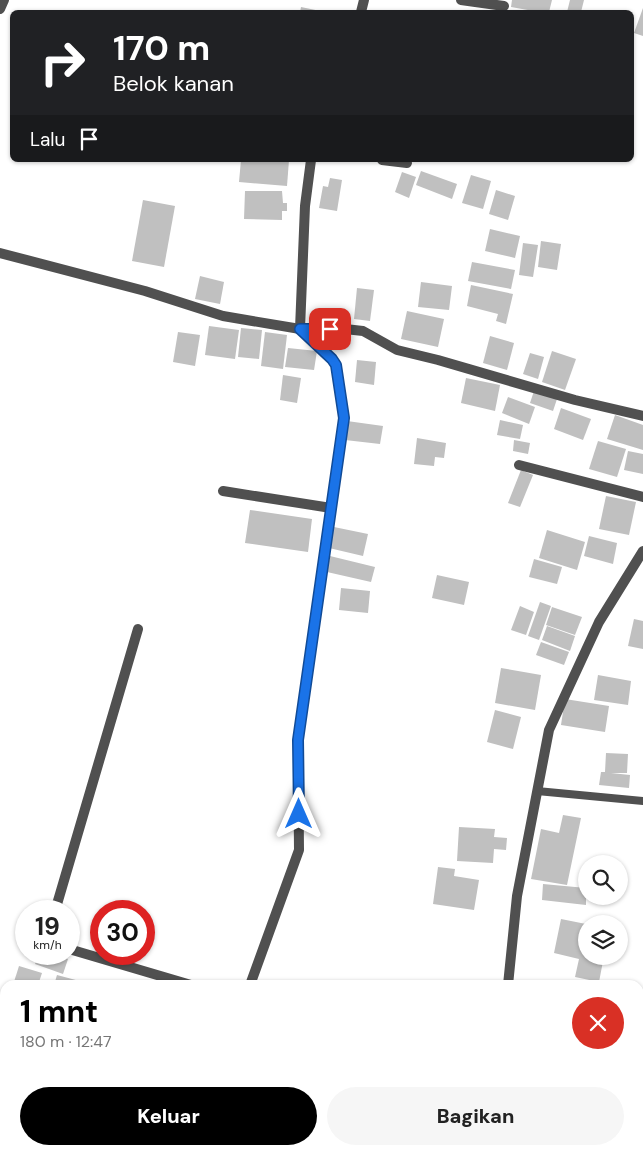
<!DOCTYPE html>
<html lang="id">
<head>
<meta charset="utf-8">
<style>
	:root { --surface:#fff; --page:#f6f6f6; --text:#222; --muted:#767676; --accent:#000 }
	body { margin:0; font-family:"DM Sans",sans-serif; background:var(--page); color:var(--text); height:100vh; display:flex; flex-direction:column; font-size:19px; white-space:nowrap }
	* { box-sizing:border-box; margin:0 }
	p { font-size:16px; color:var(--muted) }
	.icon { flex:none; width:28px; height:28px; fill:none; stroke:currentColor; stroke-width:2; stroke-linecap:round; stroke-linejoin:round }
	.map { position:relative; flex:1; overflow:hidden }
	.side { position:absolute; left:0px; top:980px; width:644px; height:175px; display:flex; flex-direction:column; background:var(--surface); border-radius:15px 15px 0 0; box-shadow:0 1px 4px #0004 }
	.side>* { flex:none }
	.hud { position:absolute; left:10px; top:10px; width:624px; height:152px; border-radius:8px; box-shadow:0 1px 4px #0004; background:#202124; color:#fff; overflow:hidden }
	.buttons { position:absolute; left:578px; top:855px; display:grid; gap:10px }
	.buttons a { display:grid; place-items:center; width:50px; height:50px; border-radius:50%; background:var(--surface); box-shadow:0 1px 4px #0004; font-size:25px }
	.speed { position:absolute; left:15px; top:900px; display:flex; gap:10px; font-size:25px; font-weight:700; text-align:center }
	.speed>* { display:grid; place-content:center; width:65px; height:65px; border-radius:50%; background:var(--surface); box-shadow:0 1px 4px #0004; line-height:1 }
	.speed small { font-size:12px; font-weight:400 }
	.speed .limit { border:8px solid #d22; background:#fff; color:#111 }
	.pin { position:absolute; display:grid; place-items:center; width:42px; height:42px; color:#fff; margin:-21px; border-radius:10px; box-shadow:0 2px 8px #0006 }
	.me { position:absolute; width:55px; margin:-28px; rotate:0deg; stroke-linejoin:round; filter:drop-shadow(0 0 4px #0008) }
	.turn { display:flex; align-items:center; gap:18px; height:105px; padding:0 20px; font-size:22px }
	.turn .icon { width:65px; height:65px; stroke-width:2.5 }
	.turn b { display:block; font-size:35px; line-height:42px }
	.then { display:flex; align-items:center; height:48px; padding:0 20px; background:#0003; gap:10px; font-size:19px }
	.round { display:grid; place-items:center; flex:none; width:52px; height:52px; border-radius:26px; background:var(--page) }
	.summary { display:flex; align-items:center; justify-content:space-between; height:85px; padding:0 20px }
	h1 { font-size:30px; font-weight:800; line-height:38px; color:var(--accent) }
	.cta { display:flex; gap:10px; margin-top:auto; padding:10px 20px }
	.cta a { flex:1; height:58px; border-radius:30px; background:var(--accent); color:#fff; font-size:20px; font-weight:800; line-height:58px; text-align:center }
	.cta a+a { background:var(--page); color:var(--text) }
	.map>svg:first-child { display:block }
	.building { fill:#c0c0c0 }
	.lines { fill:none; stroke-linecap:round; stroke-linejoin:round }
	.service { stroke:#505050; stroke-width:8 }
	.minor { stroke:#505050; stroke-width:10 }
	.route-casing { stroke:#114b97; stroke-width:12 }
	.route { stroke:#1a73e8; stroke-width:9 }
</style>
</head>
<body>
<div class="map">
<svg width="643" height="1155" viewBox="0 0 643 1155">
	<rect width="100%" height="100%" fill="#fff"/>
	<!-- building -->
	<g class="building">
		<polygon points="512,0 552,0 549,12 539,12 511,7"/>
		<polygon points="570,0 584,0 581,12 567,12"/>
		<polygon points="301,7 325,12 300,12"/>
		<polygon points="643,8 643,36 634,33"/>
		<polygon points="241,160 289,160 287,186 239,182"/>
		<polygon points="421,171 457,184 452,199 416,185"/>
		<polygon points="402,172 416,177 409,198 395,192"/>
		<polygon points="471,175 491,181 483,209 462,203"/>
		<polygon points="330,178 342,180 337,211 319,208 323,186 328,187"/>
		<polygon points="496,190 515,196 508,220 489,214"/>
		<polygon points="245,191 282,191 283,203 287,203 287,211 282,211 282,220 244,219"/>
		<polygon points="143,200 175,206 164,267 132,261"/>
		<polygon points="490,229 520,236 515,258 485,251"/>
		<polygon points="541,241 561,244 557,270 538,267"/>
		<polygon points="523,243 538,245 533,277 519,275"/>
		<polygon points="472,262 515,270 511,289 468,281"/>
		<polygon points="200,276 224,282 220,304 195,299"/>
		<polygon points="421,282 452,286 449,310 418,307"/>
		<polygon points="471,285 513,294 506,324 496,321 498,314 467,306"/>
		<polygon points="357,288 374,290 370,321 354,319"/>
		<polygon points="407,311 444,319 438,347 401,339"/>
		<polygon points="209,326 239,330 235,359 205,355"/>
		<polygon points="241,328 262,330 259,359 238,357"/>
		<polygon points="178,332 200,335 195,366 173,362"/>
		<polygon points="265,332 287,335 283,369 261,366"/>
		<polygon points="490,336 514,343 507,370 483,363"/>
		<polygon points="288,348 317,351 314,370 285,367"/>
		<polygon points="552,351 576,359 565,390 542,382"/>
		<polygon points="530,353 544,357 538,379 523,374"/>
		<polygon points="357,360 376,362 374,385 355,382"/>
		<polygon points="283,375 301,378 297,403 280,400"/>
		<polygon points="466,378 500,385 495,411 461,403"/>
		<polygon points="534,391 557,399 553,411 530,403"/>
		<polygon points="508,397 535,407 529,424 502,413"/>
		<polygon points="561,408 591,419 583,440 554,429"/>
		<polygon points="615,415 643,425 643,450 607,439"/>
		<polygon points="500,420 523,425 520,439 497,435"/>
		<polygon points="347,421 383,426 380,444 345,440"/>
		<polygon points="417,438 446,443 444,458 435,457 434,466 414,464"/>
		<polygon points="514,440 530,443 528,454 513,451"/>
		<polygon points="598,441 626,449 617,477 589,469"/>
		<polygon points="628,451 643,454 643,474 624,470"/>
		<polygon points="521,470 533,475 520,507 508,503"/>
		<polygon points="606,496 636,502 629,535 599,529"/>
		<polygon points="250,510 312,519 308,552 245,543"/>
		<polygon points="334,527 368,534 363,556 329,548"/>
		<polygon points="547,530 585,542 577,570 539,558"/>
		<polygon points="589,536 617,543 613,564 584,556"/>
		<polygon points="330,556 375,567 371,582 327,572"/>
		<polygon points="534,559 562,567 557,584 529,577"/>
		<polygon points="437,575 469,582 464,605 432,598"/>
		<polygon points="341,588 370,591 368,613 339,610"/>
		<polygon points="540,602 551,606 539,640 528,636"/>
		<polygon points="520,606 534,612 526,635 511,630"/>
		<polygon points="552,607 582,617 575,635 546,625"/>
		<polygon points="634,619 643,621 643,649 628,646"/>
		<polygon points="547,626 575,636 570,651 542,640"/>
		<polygon points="541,642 569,652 564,665 536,655"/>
		<polygon points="501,668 541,675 535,710 495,703"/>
		<polygon points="598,675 631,681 628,705 594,700"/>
		<polygon points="565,699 609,706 605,732 561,725"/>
		<polygon points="495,710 521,717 513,749 487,742"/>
		<polygon points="606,753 628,754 627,773 611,773 630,775 629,788 599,785 601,772 605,772"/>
		<polygon points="563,815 581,818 567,885 531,879 541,829 559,833"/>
		<polygon points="459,827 495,829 494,837 507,838 506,850 494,849 493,863 457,861"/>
		<polygon points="438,867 455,869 454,876 479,880 474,910 433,904"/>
		<polygon points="543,884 586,888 586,905 542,900"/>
		<polygon points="561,919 586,924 586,956 604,956 599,982 575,977 579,959 554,953"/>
		<polygon points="39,954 53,954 68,959 63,974 35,964"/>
		<polygon points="19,966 42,973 38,985 13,985"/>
		<polygon points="57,975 87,983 86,985 54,985"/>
		<polygon points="1,1024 5,1025 5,1051 0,1065"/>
		<polygon points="639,1028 643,1029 640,1055 639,1054"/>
		<polygon points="0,1075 5,1076 5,1098 0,1097"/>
		<polygon points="642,1096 643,1155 629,1155 630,1150 639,1150 639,1112"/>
		<polygon points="239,1150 269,1150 268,1155 238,1155"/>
		<polygon points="309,1150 326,1150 325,1155 308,1155"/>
		<polygon points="517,1150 548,1150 562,1152 561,1155 516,1155"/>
	</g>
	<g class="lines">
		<!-- service -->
		<polyline class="service" points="537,791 643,801"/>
		<!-- minor -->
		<g class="minor">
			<polyline points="461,0 504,6"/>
			<polyline points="0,9 4,0"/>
			<polyline points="361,12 364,0"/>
			<polyline points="311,160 305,206 300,329 345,329 363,331 397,350 438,360 575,400 643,416"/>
			<polyline points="382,160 407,163"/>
			<polyline points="0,253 145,291 223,316 300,329 327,354 336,365 344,417 298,740 299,850 250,985"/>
			<polyline points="519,465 643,497"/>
			<polyline points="223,491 331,508"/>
			<polyline points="55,911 138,629"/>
			<polyline points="69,949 191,985"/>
			<polyline points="508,985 517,896 549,730 599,622 643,551"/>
			<polyline points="0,1110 5,1111"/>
			<polyline points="156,1150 175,1155"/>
			<polyline points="54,1155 56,1150"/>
			<polyline points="207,1155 208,1150"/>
			<polyline points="491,1155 492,1150"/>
		</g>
	</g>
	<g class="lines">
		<!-- route casing -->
		<g class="route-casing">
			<polyline id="route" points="299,814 298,740 344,418 336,365 332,359 300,329 330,329"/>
		</g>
		<!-- route -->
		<use href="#route" class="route"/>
	</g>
</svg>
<div class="buttons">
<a><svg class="icon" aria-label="search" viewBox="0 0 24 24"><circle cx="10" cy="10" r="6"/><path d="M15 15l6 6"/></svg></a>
<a><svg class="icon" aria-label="layers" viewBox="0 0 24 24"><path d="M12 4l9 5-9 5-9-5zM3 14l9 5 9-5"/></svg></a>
</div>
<div class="speed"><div>19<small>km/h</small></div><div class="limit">30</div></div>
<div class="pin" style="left:330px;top:329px;background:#d93025"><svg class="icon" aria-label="arrive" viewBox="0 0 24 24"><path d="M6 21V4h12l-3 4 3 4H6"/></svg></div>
<svg class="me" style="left:299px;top:814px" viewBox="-20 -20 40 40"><path d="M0-17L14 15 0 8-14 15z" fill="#1a73e8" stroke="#fff" stroke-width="4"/></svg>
<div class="hud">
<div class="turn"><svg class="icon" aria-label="right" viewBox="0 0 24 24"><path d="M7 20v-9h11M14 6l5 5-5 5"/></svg><div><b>170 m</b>Belok kanan</div></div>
<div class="then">Lalu<svg class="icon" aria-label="arrive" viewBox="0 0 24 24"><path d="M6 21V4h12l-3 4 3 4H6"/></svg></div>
</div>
<section class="side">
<div class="summary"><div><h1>1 mnt</h1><p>180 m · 12:47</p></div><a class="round" style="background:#d93025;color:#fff"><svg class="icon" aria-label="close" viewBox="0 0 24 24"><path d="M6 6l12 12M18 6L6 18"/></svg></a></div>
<div class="cta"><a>Keluar</a><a>Bagikan</a></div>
</section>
</div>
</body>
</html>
